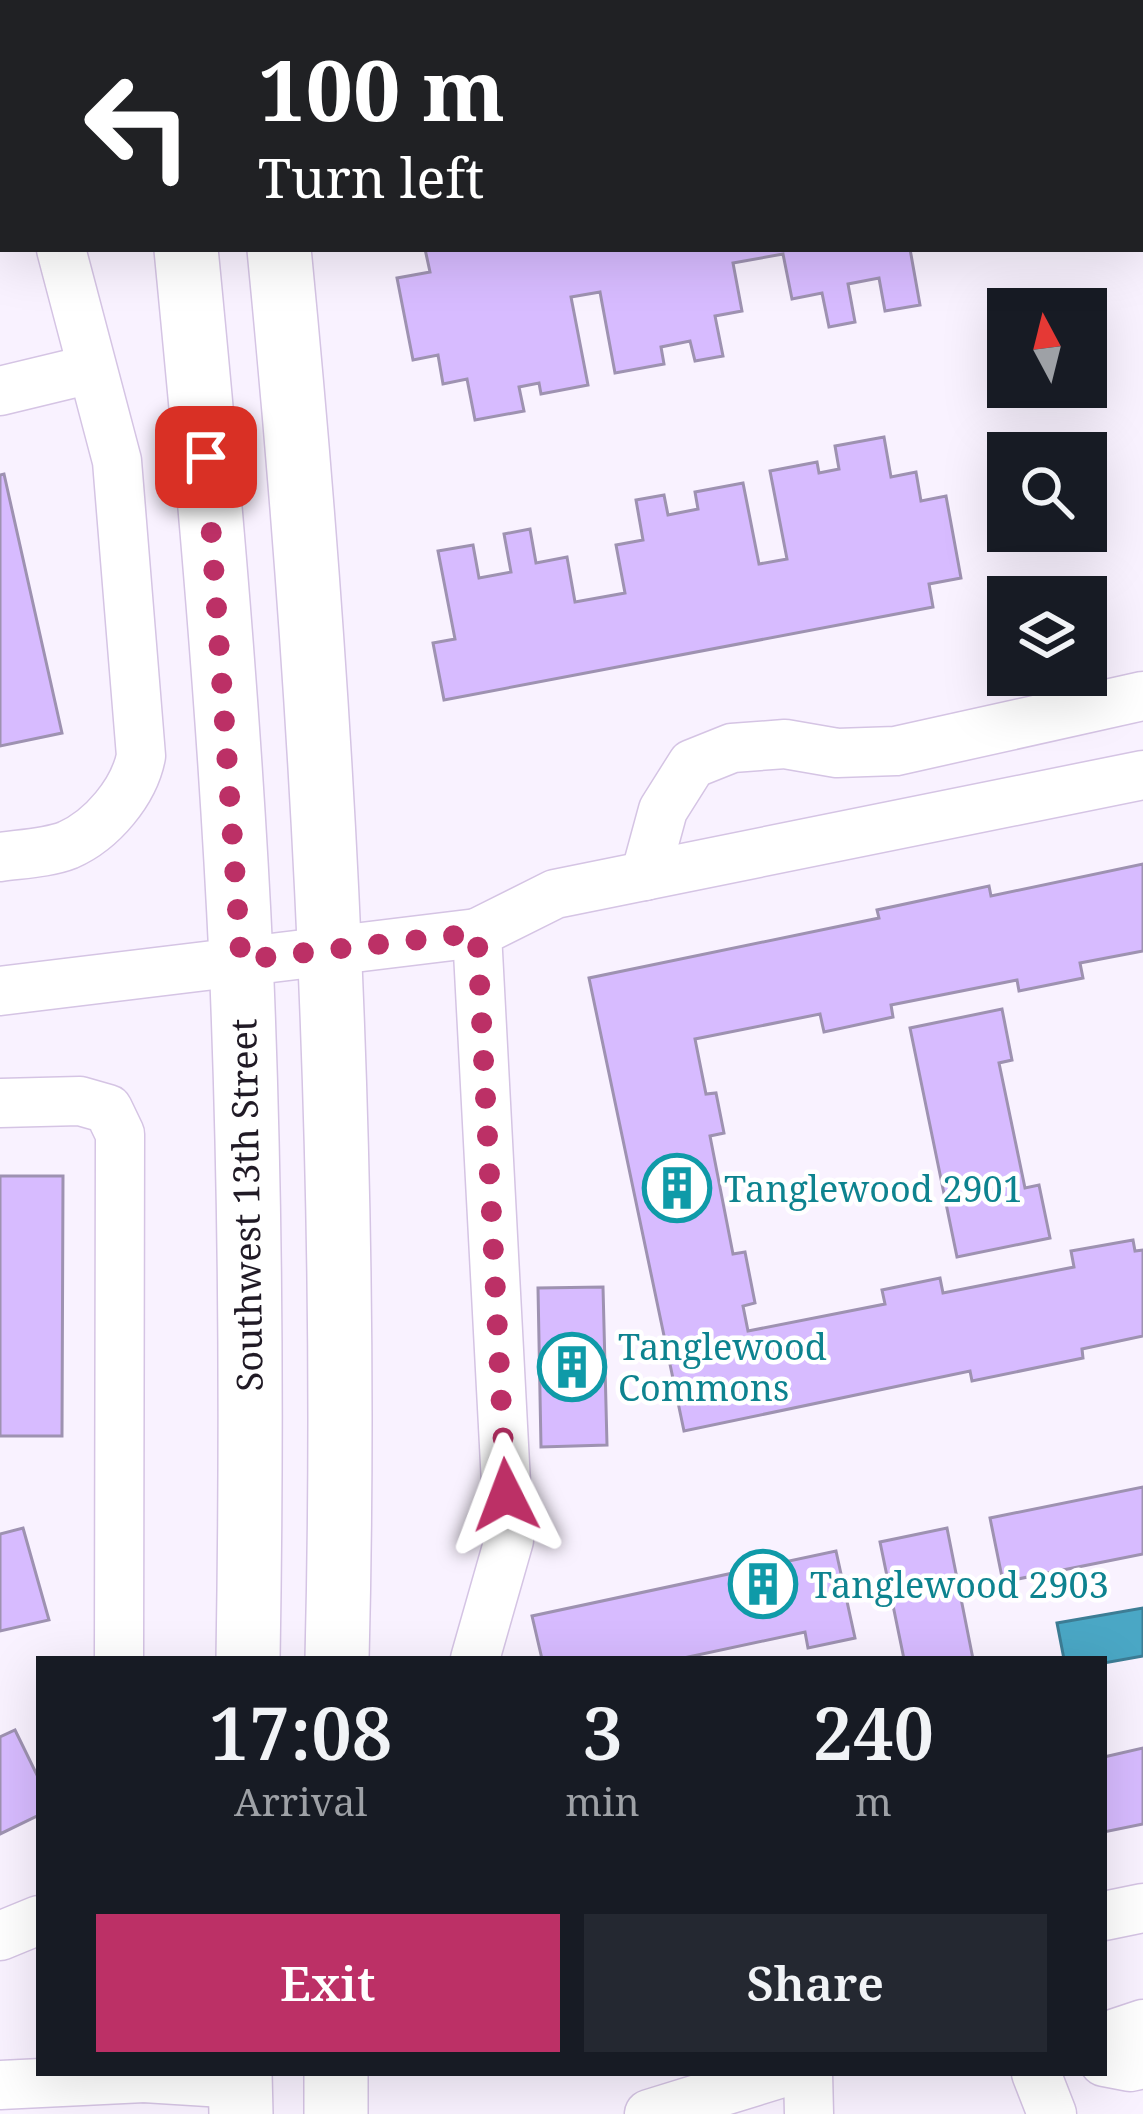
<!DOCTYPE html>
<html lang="en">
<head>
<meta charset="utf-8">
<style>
	:root { --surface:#171b24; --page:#242831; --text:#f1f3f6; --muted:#9ea1a6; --accent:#bc3066 }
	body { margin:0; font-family:"Noto Serif",serif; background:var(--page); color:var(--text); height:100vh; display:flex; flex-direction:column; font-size:45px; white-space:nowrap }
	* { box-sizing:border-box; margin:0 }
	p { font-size:39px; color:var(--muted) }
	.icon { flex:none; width:66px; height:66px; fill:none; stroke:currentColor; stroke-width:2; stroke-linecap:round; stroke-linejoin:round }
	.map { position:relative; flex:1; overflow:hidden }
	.drawer { position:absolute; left:36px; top:1656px; width:1071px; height:420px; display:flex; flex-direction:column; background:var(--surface); border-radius:0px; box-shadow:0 12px 48px #0002 }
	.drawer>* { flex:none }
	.banner { position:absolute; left:0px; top:0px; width:1143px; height:252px; box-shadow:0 12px 48px #0002; background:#202124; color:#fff; overflow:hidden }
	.needle { width:78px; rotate:353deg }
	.controls { position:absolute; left:987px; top:288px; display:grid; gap:24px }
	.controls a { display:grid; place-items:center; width:120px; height:120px; border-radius:0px; background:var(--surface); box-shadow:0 12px 48px #0002; font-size:60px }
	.pin { position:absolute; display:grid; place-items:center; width:102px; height:102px; color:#fff; margin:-51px; border-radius:24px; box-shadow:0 6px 18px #0006 }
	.me { position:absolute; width:132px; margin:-66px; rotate:357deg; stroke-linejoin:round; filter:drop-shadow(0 0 9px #0008) }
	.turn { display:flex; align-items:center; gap:42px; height:252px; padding:0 60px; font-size:54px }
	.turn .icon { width:156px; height:156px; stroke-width:2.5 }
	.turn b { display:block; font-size:84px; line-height:102px }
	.eta { display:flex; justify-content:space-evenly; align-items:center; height:204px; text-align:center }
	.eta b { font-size:72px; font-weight:600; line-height:84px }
	.button { display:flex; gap:24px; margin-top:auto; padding:24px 60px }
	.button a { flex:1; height:138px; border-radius:0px; background:var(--accent); color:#fff; font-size:48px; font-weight:600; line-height:138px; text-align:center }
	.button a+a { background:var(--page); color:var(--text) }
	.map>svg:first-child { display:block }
	.water { fill:#4aa7c5; stroke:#3d7d95; stroke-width:3 }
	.building { fill:#d7bbff; stroke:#9e92b1; stroke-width:3 }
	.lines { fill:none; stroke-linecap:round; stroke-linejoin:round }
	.minor-casing { stroke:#d5c4e4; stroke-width:51 }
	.major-casing { stroke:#d5c4e4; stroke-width:66 }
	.minor { stroke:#fff; stroke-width:48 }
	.major { stroke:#fff; stroke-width:63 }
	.route { stroke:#bc3066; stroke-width:21; stroke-dasharray:0 37.8 }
	.labels { text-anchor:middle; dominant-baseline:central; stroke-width:9; stroke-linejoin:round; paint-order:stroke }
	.culture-label { font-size:36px; fill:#0d838f; stroke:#fff; text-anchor:start }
	.street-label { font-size:36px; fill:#201a25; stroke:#fff }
</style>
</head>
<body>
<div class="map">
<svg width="1143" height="2114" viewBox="0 0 1143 2114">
	<rect width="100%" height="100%" fill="#f9f2ff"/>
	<!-- water -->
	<polygon class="water" points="1143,1608 1143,1656 1104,1663 1104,1659 1064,1659 1057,1623"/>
	<!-- building -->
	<g class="building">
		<polygon points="592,0 703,0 704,3 593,3"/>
		<rect x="734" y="0" width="169" height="3"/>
		<polygon points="1054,0 1143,0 1143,35 1140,3"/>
		<polygon points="1143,73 1143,207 1140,208 1140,74"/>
		<polygon points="425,249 910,249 920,305 885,311 879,278 848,284 855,322 829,327 822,293 792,299 783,254 733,263 742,311 715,316 723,356 695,361 690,341 661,347 664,364 615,373 600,292 571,297 588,385 541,394 539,383 519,387 524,411 475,420 467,379 443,384 438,355 413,360 397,278 430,272"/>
		<polygon points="884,437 891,477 916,472 921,501 946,496 961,578 929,584 933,607 444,700 433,643 455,639 438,551 473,545 479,578 511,572 504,534 530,529 536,563 567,557 575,602 625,593 616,545 643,540 636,500 664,495 668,515 698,509 695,492 743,483 759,564 787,559 770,471 817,462 819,473 839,469 835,446"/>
		<polygon points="4,474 62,733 0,746 0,475"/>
		<polygon points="1143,864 1143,951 1080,963 1083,978 1019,991 1017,980 891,1005 893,1017 824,1032 820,1014 695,1039 706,1094 716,1093 724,1133 710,1136 733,1254 745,1252 755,1303 743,1306 748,1331 885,1304 882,1290 940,1278 943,1293 1074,1267 1071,1251 1133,1240 1135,1251 1143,1250 1143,1336 1082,1349 1083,1358 972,1381 970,1371 684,1431 589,978 879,918 877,910 989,886 991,896"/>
		<polygon points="1002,1009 1012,1060 999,1063 1025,1188 1039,1185 1050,1238 957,1257 910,1028"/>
		<polygon points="0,1176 63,1176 62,1436 0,1436"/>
		<polygon points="603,1287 607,1445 541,1447 538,1288"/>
		<polygon points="1143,1487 1143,1554 1003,1582 990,1518"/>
		<polygon points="23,1528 49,1620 0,1631 0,1534"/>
		<polygon points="947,1528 973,1659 904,1659 880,1542"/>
		<polygon points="836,1551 855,1638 808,1648 805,1632 679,1659 542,1659 532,1616"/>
		<polygon points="15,1730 39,1779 39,1815 0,1834 0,1737"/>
		<polygon points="1143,1748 1143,1824 1104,1832 1104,1757"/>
	</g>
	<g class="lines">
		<!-- minor casing -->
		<g class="minor-casing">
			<g id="minor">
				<polyline points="0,104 3,104"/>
				<polyline points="0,391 91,369"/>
				<path d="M0,857C21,854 48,853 68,845C102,830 134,792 141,756L117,461L61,249"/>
				<polyline points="645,876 663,810 692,764 732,748 785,744 837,753 896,751 1143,696"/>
				<polyline points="0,991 477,933"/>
				<polyline points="0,1103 80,1101 108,1109 120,1134 119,1659"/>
				<polyline points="475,1659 509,1540 477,933 555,894 1143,775"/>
				<polyline points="1104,1916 1143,1908"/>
				<polyline points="0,1936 39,1920"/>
				<polyline points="1104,2037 1143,2024"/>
				<polyline points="1104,2062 1130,2067 1143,2064"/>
				<polyline points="141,2073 144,2078 240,2084"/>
				<polyline points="808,2073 809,2114"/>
				<polyline points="1036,2073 1052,2114"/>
				<polyline points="0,2085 144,2078"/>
				<polyline points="649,2114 782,2073"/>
			</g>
		</g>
		<!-- major casing -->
		<g class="major-casing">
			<g id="major">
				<polyline points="156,0 157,3"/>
				<polyline points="249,0 249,3"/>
				<path d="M186,249C209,485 230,721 241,958C251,1191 252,1425 248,1659"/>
				<path d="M279,249C325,718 349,1187 337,1659"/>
				<polyline points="240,2073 241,2114"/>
				<polyline points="336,2114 336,2073"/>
			</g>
		</g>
		<!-- minor -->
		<use href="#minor" class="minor"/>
		<!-- major -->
		<use href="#major" class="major"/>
	</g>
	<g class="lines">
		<!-- route -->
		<polyline class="route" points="206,457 241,960 477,933 506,1495"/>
	</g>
	<!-- icons -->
	<defs>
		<g id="building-ring" transform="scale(3.45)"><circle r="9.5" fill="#fff" stroke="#0f9aa8" stroke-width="1.5"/><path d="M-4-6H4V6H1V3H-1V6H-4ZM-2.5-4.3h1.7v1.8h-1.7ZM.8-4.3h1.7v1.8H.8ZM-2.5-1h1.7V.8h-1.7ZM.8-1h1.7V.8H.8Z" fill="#0f9aa8"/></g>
	</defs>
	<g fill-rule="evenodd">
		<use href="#building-ring" x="677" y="1188"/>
		<use href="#building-ring" x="572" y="1367"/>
		<use href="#building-ring" x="763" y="1584"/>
	</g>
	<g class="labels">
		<!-- culture labels -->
		<g class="culture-label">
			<text x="724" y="1188">Tanglewood 2901</text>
			<text x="618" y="1346">Tanglewood<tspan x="618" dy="41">Commons</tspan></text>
			<text x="810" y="1584">Tanglewood 2903</text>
		</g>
		<!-- street labels -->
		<g class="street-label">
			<text transform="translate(246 1205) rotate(-91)">Southwest 13th Street</text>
		</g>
	</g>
</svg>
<div class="controls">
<a><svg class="needle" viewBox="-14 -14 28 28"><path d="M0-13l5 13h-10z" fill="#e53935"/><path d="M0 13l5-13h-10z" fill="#9ea1a6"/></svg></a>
<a><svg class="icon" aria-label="search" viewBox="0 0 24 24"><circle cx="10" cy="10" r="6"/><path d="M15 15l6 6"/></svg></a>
<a><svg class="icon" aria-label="layers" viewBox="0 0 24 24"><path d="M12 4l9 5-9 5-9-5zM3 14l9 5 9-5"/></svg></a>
</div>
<div class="pin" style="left:206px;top:457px;background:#d93025"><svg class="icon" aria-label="arrive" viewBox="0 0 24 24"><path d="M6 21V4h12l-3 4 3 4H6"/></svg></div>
<svg class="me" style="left:506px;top:1495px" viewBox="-20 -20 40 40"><path d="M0-17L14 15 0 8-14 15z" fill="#bc3066" stroke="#fff" stroke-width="4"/></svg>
<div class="banner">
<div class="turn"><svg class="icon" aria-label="left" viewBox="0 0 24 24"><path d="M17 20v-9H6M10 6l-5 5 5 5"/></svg><div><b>100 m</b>Turn left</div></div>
</div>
<section class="drawer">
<div class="eta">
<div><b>17:08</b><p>Arrival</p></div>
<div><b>3</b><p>min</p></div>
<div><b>240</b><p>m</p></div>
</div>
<div class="button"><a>Exit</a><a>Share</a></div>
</section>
</div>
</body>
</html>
